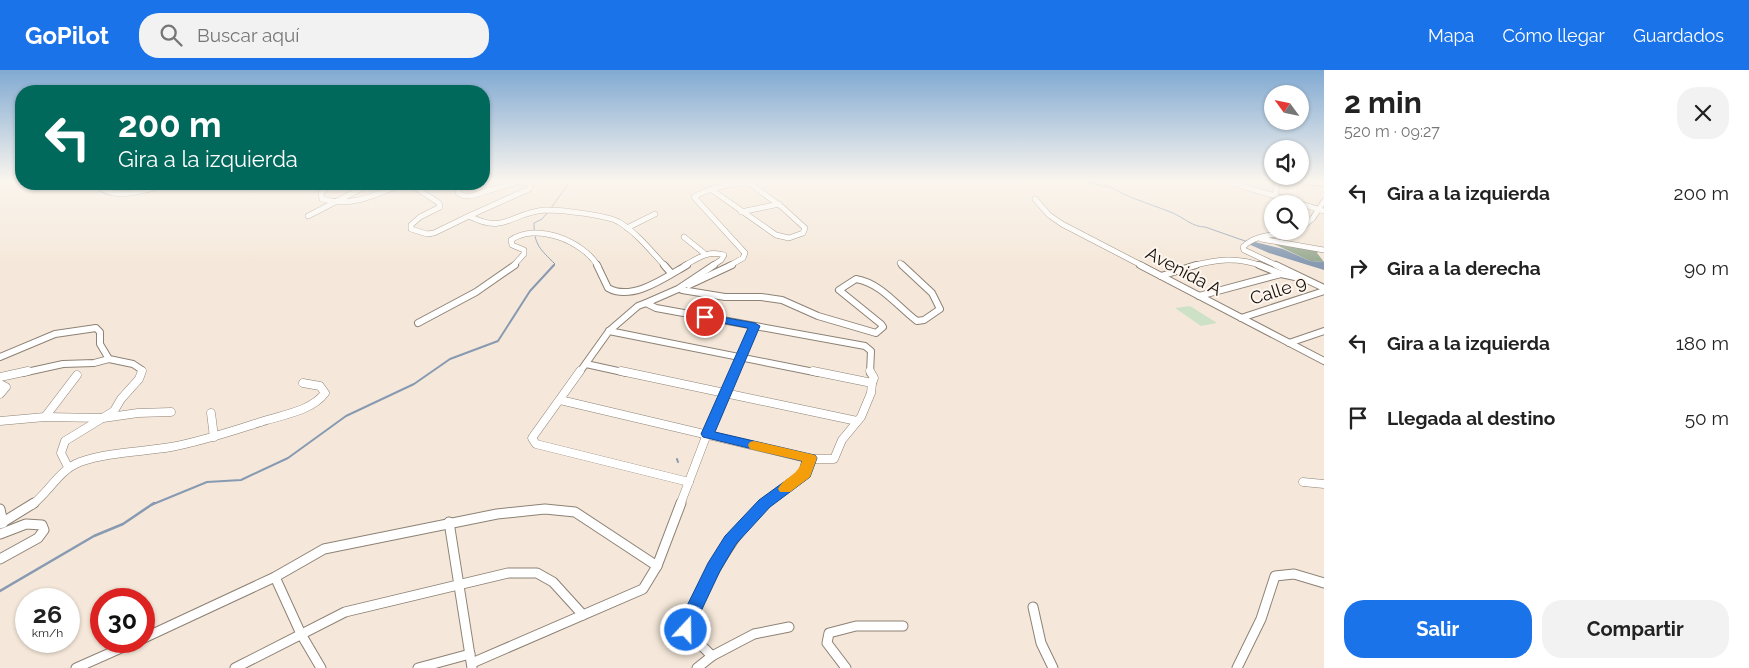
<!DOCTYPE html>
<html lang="es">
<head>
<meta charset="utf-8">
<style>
	:root { --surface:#fff; --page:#f2f2f2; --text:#222; --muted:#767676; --accent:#1a73e8 }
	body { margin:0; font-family:Raleway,sans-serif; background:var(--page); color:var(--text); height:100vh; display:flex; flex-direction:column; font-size:19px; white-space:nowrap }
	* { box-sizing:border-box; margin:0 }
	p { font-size:16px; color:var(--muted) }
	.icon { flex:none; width:28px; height:28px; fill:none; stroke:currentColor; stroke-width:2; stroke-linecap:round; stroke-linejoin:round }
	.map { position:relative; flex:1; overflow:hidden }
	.details { display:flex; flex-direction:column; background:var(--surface); width:425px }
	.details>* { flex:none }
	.guide { position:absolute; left:15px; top:15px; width:475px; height:105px; border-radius:20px; box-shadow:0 1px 4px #0004; background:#00695c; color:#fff; overflow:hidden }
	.needle { width:32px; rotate:303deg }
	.fabs { position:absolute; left:1264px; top:15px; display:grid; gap:10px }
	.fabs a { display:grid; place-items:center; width:45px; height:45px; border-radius:50%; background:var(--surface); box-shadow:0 1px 4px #0004; font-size:25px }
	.speed { position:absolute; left:15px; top:518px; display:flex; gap:10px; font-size:25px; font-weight:700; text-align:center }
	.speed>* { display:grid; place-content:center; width:65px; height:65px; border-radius:50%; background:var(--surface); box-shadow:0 1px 4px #0004; line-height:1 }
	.speed small { font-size:12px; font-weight:400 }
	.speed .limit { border:8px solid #d22; background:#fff; color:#111 }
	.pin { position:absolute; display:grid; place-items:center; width:42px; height:42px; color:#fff; margin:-21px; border:2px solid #fff; border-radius:50%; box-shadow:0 1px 5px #0007 }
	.me { position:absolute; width:55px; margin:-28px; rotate:21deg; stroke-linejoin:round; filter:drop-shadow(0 0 4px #0008) }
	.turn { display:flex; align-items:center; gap:18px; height:105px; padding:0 20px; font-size:22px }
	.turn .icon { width:65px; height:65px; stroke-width:2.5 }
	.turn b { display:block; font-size:35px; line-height:42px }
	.round { display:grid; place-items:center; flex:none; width:52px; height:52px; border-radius:20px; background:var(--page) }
	.head { display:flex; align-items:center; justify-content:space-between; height:85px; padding:0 20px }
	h1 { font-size:30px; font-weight:700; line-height:38px }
	.cta { display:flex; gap:10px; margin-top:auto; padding:10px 20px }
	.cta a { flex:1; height:58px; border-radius:20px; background:var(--accent); color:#fff; font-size:20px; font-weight:700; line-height:58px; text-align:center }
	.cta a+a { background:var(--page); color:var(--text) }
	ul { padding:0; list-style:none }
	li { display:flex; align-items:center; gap:15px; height:75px; padding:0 20px }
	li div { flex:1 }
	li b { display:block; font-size:19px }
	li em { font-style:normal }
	header { display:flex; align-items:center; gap:30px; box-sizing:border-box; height:70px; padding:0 25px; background:var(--accent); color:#fff }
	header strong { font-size:24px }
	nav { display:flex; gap:28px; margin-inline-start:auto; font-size:18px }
	.search { width:350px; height:45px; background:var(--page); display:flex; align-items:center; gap:12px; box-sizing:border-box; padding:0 18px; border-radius:20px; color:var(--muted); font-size:19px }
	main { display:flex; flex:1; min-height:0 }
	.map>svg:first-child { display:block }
	.green { fill:#cde1c6 }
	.forest { fill:#98aa91 }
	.water { fill:#879ab2 }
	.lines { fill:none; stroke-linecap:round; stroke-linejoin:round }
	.stream-far2 { stroke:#879ab2; stroke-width:1 }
	.stream-far1 { stroke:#879ab2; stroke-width:2 }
	.stream { stroke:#879ab2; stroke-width:2.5 }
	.minor-far3-casing { stroke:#8d8275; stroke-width:6 }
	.minor-far2-casing { stroke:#8d8275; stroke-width:8 }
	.minor-far1-casing { stroke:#8d8275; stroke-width:9 }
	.minor-casing { stroke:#8d8275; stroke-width:11 }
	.minor-far3 { stroke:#fff; stroke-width:5 }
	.minor-far2 { stroke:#fff; stroke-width:6 }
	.minor-far1 { stroke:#fff; stroke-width:8 }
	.minor { stroke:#fff; stroke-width:9 }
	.route { fill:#1a73e8; stroke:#114b97 }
	.slow { fill:#f59e0b }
	.labels { text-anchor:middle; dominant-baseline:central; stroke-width:4; stroke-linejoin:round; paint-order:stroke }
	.street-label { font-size:18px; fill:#16110d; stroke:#fef6ee }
</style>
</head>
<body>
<header>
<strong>GoPilot</strong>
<div class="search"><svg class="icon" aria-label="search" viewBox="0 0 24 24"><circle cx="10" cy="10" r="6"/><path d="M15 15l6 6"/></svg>Buscar aquí</div>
<nav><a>Mapa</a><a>Cómo llegar</a><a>Guardados</a></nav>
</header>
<main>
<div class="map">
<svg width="1324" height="598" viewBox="0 0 1324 598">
	<rect width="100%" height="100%" fill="#f5e8da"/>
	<!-- green -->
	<polygon class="green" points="1190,236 1217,253 1201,256 1175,238"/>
	<!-- forest -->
	<polygon class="forest" points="1272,173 1319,181 1317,183 1324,192 1310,191"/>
	<!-- water -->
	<polygon class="water" points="1255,172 1283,179 1310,191 1324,192 1324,200 1269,183 1246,173"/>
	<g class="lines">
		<!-- stream-far2 -->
		<g class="stream-far2">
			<polyline points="1077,110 1107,117"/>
			<path d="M1099,110C1121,126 1148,133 1173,143C1184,148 1193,157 1205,157L1248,172"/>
			<polyline points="551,138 571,110"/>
			<path d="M548,142L542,149L534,153C534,175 540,179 555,194L553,196"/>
		</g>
		<!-- stream-far1 -->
		<g class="stream-far1">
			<polyline points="677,389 678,392"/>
			<polyline points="151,435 207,412 241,410 288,388 346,346 414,314 450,289 498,271 530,221 554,195"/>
		</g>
		<!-- stream -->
		<polyline class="stream" points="0,521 94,466 123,454 154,433"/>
		<!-- minor-far3 casing -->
		<g class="minor-far3-casing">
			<g id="minor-far3">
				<polyline points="1223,110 1324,141"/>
				<polyline points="1294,110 1324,114"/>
				<path d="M96,114C112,133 149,119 170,114"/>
				<polyline points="210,114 219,116 231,114"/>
				<path d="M330,114L321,123L322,129C351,138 377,124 403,114"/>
				<polyline points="420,114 416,118 439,133 440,137 420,147 411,155 411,159 427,164 434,163 469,146"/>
				<path d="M470,114L458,119V123L464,126H471L517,112L532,113L529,119L469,146C506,165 511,142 546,140C562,140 606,145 619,152C637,163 651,181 665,196"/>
				<path d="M712,120L776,165L789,168L803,163L805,158L782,137L749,113C731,113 709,118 694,127L745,183L743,188L729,196"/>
				<polyline points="1275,125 1278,110"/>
				<polyline points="1035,129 1049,145 1062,154 1143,196"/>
				<polyline points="741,142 779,134"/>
				<polyline points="308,146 370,114"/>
				<polyline points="627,158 655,144"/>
				<polyline points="1300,159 1313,148 1324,131"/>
				<polyline points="684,167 705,184"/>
				<polyline points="1261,169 1324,180"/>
				<polyline points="900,193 903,196"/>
				<path d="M513,196L524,184V180L512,175L511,170C536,152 583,171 598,196"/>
				<path d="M684,196C698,188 708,180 724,185L721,190L712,196"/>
				<path d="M1192,196C1217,189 1238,187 1262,196"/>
				<path d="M1278,196L1244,180L1243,177C1257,163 1276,166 1294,161"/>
			</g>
		</g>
		<!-- minor-far2 casing -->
		<g class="minor-far2-casing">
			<g id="minor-far2">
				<path d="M597,195L608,218C632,232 666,207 687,195"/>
				<polyline points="664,195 671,203"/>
				<polyline points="1140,195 1324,291"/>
				<polyline points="1259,195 1281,204"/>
				<polyline points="1276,195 1324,218"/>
				<polyline points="1161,206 1196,195"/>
				<polyline points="689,215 732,195"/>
				<path d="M682,220L725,227H761L782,230L818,246L876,263L883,257L881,254L839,220L856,209C881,213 898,237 917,251L924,250L940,239L932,223L902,195"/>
				<polyline points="1199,226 1281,204 1295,207"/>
				<polyline points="646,233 678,219 714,195"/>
				<polyline points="1241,248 1324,221"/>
				<polyline points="418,253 476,222 515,195"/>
				<polyline points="609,261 819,303"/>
				<polyline points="609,261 638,236 646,233 656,238 865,276 871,281 870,303"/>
				<polyline points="1289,273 1324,261"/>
				<polyline points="0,287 55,264 96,258 100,262 100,274 109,289 133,294 142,300 141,303"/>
				<polyline points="586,294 627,303"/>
				<polyline points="22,303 63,294 94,293 109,289"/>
				<polyline points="579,303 609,261"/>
				<polyline points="734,303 755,256"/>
			</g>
		</g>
		<!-- minor-far1 casing -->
		<g class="minor-far1-casing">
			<g id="minor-far1">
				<polyline points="580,301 532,368 536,374 689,412"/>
				<polyline points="621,301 857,351"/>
				<polyline points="813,301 872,313 874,308 870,301"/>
				<polyline points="0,307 28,301"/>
				<polyline points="0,314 6,317 0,324"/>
				<polyline points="560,330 810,389 834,389 842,370 861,347 871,323 872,313"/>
				<polyline points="211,343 214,367"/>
				<polyline points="45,347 77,305"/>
				<polyline points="0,351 45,347 103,348 138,343 171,342"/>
				<polyline points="68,397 61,383 65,371 114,341 121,329 139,309 142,301"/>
				<polyline points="1303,412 1324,414"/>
				<path d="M32,435C50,421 59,400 80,392C109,382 141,382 171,377C204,371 235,360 267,350C287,344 312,340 325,323L320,316L303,313"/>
				<polyline points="680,435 707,364 735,301"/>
				<polyline points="763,435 802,407 810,389"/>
			</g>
		</g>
		<!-- minor casing -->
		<g class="minor-casing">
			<g id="minor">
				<polyline points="0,439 3,453"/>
				<polyline points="449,452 472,598"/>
				<polyline points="0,454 34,433"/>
				<polyline points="0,464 26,454 42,455 44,460 38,468 0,489"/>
				<polyline points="275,507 301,564 321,598"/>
				<polyline points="1033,537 1041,573 1053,598"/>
				<polyline points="144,568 275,507 324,479 497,444 545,439 575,442 657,496"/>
				<path d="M712,586L686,560L687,552C710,509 729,467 765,433"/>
				<polyline points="472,593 643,519 657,496 681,433"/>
				<polyline points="76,598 137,571"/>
				<polyline points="235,598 345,542 508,503 537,503 553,512 583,545"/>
				<polyline points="418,598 470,584"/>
				<polyline points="697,598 712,586 754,564 789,557"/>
				<polyline points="846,598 827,573 829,563 856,556 903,556"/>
				<polyline points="1237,598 1261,549 1275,506 1294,504 1324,513"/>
			</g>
		</g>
		<!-- minor-far3 -->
		<use href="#minor-far3" class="minor-far3"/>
		<!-- minor-far2 -->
		<use href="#minor-far2" class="minor-far2"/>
		<!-- minor-far1 -->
		<use href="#minor-far1" class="minor-far1"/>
		<!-- minor -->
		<use href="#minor" class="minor"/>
	</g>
	<!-- sky -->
	<linearGradient id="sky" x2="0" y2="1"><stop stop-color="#81aad2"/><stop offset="0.57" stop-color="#faf5ee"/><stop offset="1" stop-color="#faf5ee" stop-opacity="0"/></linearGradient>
	<rect width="1324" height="194" fill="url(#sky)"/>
	<!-- route -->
	<polygon class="route" points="705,244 755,253 760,256 715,362 810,384 815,385 817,388 810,407 770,437 736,474 720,501 696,552 692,565 686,568 681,565 678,560 679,552 708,493 725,466 759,430 799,401 802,391 703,367 701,364 748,258 702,249 700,247"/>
	<!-- slow -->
	<path class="slow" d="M754,371L815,385L817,388L810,407L790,422H780L778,419C785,406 797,407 802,391L750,379L748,375L750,372Z"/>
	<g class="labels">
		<!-- street labels -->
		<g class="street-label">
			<text transform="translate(1184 201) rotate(28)">Avenida A</text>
			<text transform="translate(1278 220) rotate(-18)">Calle 9</text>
		</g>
	</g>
</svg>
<div class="fabs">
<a><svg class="needle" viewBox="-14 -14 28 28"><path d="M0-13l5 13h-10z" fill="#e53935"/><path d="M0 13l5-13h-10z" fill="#767676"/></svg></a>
<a><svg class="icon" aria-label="sound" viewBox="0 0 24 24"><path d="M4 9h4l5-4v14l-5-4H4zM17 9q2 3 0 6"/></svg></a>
<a><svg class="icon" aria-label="search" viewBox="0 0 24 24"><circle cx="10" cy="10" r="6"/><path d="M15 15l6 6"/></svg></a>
</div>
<div class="speed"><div>26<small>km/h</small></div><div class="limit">30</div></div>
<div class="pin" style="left:705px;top:247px;background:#d93025"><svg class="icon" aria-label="arrive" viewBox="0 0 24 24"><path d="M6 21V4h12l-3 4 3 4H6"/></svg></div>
<svg class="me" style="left:686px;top:560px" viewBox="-20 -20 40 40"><circle r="17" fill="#1a73e8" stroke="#fff" stroke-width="3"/><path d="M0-11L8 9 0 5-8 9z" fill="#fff"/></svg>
<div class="guide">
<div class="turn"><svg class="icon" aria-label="left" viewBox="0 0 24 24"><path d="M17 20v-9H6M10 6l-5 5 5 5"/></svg><div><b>200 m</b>Gira a la izquierda</div></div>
</div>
</div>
<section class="details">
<div class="head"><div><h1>2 min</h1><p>520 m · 09:27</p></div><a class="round"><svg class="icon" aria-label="close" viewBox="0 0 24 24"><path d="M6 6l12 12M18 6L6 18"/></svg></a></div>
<ul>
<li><svg class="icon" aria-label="left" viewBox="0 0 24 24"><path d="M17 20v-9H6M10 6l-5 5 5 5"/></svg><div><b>Gira a la izquierda</b></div><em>200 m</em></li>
<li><svg class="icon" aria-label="right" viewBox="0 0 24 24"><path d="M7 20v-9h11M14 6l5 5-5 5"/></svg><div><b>Gira a la derecha</b></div><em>90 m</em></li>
<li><svg class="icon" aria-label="left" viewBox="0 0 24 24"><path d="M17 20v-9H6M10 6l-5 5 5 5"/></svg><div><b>Gira a la izquierda</b></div><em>180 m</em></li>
<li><svg class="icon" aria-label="arrive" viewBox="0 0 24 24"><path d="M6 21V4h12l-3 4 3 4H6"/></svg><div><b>Llegada al destino</b></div><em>50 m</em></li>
</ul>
<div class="cta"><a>Salir</a><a>Compartir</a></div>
</section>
</main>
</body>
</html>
